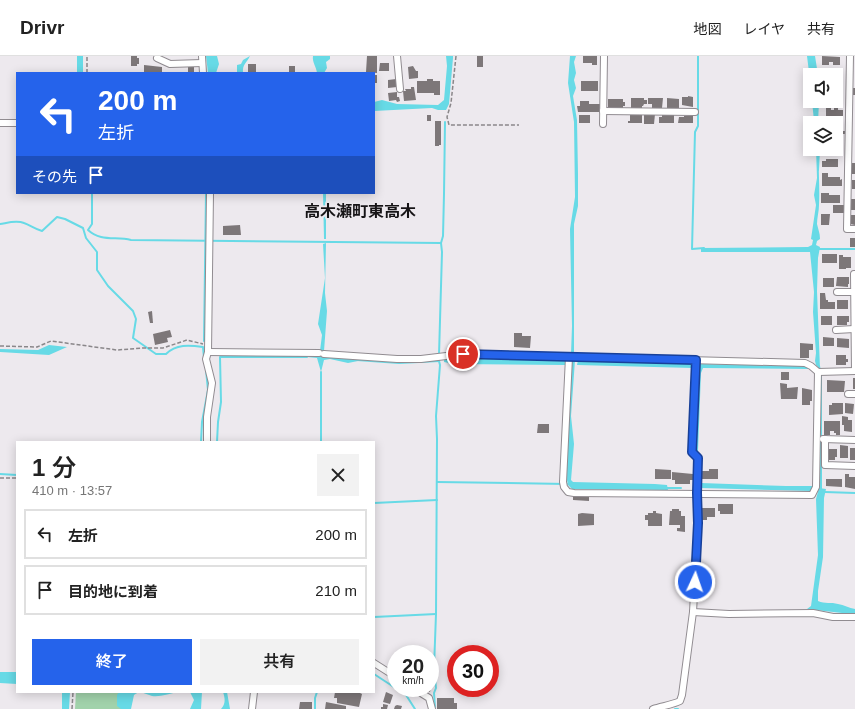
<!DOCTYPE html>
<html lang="ja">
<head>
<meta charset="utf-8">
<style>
	:root { --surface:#fff; --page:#f2f2f2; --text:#222; --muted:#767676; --line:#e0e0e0; --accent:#2563eb }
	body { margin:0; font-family:Arial,"Noto Sans JP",sans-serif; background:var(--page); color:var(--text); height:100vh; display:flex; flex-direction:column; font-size:15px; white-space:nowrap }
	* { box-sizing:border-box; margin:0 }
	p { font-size:13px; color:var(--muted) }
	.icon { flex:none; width:22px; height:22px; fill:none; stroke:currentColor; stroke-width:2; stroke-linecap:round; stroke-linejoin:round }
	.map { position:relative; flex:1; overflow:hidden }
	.details { position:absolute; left:16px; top:385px; width:359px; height:252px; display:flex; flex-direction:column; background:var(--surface); border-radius:0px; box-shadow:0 2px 10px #0003 }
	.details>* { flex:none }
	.banner { position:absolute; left:16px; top:16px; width:359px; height:122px; border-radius:0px; box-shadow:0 2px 10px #0003; background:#2563eb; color:#fff; overflow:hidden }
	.buttons { position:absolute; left:803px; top:12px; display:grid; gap:8px }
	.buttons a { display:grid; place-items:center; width:40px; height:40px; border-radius:0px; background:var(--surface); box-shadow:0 2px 10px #0003; font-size:20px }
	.speed { position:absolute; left:387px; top:589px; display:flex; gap:8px; font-size:20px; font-weight:700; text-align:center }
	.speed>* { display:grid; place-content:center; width:52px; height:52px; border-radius:50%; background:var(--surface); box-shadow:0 2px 10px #0003; line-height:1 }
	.speed small { font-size:10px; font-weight:400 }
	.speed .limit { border:6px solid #d22; background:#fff; color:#111 }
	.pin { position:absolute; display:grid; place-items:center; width:34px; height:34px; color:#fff; margin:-17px; border:2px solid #fff; border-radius:50%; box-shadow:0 1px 4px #0007 }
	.me { position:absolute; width:44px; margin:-22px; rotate:3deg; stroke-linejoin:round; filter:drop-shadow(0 0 3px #0008) }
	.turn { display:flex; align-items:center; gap:14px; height:84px; padding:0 16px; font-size:18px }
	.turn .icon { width:52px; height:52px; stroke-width:2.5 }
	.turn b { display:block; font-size:28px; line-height:34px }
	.then { display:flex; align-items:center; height:38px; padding:0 16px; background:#0003; gap:8px; font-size:15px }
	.round { display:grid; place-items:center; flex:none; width:42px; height:42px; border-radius:0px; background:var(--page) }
	.overview { display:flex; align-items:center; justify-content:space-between; height:68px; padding:0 16px }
	h1 { font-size:24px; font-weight:600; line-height:30px }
	.action { display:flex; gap:8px; margin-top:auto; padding:8px 16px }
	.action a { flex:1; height:46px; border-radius:0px; background:var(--accent); color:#fff; font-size:16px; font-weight:600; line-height:46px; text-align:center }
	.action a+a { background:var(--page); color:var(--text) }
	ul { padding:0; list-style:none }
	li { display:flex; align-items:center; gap:12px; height:50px; margin:0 8px 6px; padding:0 8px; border:2px solid var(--line); border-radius:0px }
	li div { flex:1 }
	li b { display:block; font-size:15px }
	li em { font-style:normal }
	header { display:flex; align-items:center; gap:24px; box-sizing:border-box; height:56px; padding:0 20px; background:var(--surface); border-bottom:1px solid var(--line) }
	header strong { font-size:19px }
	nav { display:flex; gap:22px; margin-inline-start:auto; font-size:14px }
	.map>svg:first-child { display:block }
	.green { fill:#a1d2ab }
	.water { fill:#67dae6 }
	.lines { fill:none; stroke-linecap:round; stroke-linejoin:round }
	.stream { stroke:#67dae6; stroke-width:2 }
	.building { fill:#7d7779 }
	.minor-casing { stroke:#918c91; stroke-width:8 }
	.path { stroke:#8a878a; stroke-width:1.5; stroke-dasharray:4 2; stroke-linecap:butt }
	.minor { stroke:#fff; stroke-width:6 }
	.route-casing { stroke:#184099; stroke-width:10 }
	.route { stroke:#2563eb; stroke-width:7 }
	.labels { text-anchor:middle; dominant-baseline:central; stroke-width:3.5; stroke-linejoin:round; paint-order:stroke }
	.quarter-label { font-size:16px; font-weight:bold; fill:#161416; stroke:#ede9ee }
</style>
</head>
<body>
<header>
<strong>Drivr</strong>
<nav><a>地図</a><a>レイヤ</a><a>共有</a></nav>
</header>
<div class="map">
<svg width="855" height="653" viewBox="0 0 855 653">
	<rect width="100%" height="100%" fill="#ede9ee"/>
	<!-- green -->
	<polygon class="green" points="76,636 125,636 126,653 75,653"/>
	<!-- water -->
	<g class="water">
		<rect x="77" y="0" width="6" height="17"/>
		<polygon points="206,0 217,0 219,8 216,17 208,17"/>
		<path d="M250,0C247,7 242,8 243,17H237V9L241,8L243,4Z"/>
		<path d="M313,0H330V3L326,6L327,12L324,17H317C316,10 312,6 313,0Z"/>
		<polygon points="446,0 453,0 453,2 449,48 446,54 438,54 432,52 374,55 374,46 382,44 397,48 438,49 444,44 447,10"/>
		<polygon points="570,0 576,0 574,6 576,17 574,24 576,32 573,40 577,64 578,118 578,150 574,168 574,297 571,298 572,270 570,173 575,141 574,66 568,27"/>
		<polygon points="807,0 815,0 818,19 810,19 810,24"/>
		<polygon points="812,45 819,45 818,67 807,68 814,65"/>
		<path d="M816,93H819C818,112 820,131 819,149C819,155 817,162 817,168C818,173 820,177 820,183L817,185L816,189L820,191L818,202L817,235L820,313L816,309L815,305L816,297L813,256L814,236L810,196H701V192L808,191L812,189L813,184L811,183L816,149L814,139L817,122Z"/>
		<polygon points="323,137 326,137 326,183 324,183"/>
		<polygon points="326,187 325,237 327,255 324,295 320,295 322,279 318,268 325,222 323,188"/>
		<polygon points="49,289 67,291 49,299 0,296 0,293 38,294"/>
		<polygon points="312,299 356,302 358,305 348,307 330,303 324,304 321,316 317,302 307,301"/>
		<polygon points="463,301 566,303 565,309 454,308 444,306 444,303"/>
		<polygon points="571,304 575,304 571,360 574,388 571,424 573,426 655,428 667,429 668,434 572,433 568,429 566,419"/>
		<polygon points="578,304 688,307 694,309 693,312 577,309"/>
		<polygon points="699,308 806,310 809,313 703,312 701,317 698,395 695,395 697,319"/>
		<polygon points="701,427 786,430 813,430 811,435 701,432"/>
		<path d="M819,432L826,433L824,442L823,501L818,535V545C825,548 831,546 838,548C844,549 849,552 855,553V557H842L807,553L811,550L818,499L816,443Z"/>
		<polygon points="0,616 17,616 17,628 0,627"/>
		<polygon points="62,636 70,636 69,653 62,653"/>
		<path d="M119,636H202L201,653H190L194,644L190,636C186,636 181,636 177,636C168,638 161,641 152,640C144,638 141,634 134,639L131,653H121L117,650V639Z"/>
		<path d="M223,636H227L230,653H221C226,648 225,642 223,636Z"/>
	</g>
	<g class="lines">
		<!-- stream -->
		<g class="stream">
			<polyline points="698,0 698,70 695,76 692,193 704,192"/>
			<polyline points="818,114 819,93"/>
			<path d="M92,137V168L88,174C101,186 116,180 131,184L441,187"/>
			<path d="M0,168C7,167 16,164 24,167C30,169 35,173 42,175L57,161L65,163L83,172L86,182L97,196V214L108,230L133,255L136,263L133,282L156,298H166C176,288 189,289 203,291L204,302"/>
			<polyline points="818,193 855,193"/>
			<polyline points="204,285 206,137"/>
			<polyline points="439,299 442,196 441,187 443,180 444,138 445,66"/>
			<polyline points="357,304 399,307 439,305 439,304"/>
			<polyline points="819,310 821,320 821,433"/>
			<polyline points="201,386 202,366 208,334 206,314"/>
			<polyline points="217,386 218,366 221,346 220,301 307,301"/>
			<polyline points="321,386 321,316"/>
			<polyline points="0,418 17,419"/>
			<polyline points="437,426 567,428"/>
			<polyline points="666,432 681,432"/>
			<polyline points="825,436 855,437"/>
			<polyline points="374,447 437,444"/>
			<polyline points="374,561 436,558"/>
			<polyline points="374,618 406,639 415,653"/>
			<polyline points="435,651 434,637 436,632 434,612 436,558 437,383 436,360 440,309 439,305"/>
			<polyline points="315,653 315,642 317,636"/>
			<polyline points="675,653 678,653"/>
		</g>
	</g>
	<!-- building -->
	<g class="building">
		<polygon points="131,0 137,0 137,2 139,2 139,8 137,8 137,10 131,10"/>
		<polygon points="367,0 377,0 377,17 366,16"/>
		<rect x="477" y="0" width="6" height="11"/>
		<polygon points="583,0 597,0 597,9 592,9 592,7 583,7"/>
		<polygon points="822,0 840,1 840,9 833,9 833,6 829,6 829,9 822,9"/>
		<polygon points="380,7 389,7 389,15 379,15"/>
		<rect x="248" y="8" width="8" height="9"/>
		<polygon points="144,9 162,11 162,17 144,17"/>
		<polygon points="188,9 194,10 194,17 188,17"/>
		<rect x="289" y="10" width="6" height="6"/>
		<polygon points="413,10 416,15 418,15 418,22 409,23 408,11"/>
		<rect x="374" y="19" width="3" height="8"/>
		<polygon points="396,23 397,31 388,32 388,24"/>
		<polygon points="427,23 433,23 433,25 440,25 440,39 434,39 434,37 417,37 417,25 427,25"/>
		<rect x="581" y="25" width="17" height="10"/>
		<polygon points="411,31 414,31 416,44 404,45 403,35 406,35 405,33 411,33"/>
		<rect x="852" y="32" width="3" height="7"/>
		<polygon points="397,36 397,41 399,41 400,45 397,46 396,44 389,45 388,37"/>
		<polygon points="688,40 693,41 693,51 682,49 682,41 688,41"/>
		<polygon points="631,42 644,42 644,44 647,44 647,48 644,48 643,50 642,50 642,52 631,52"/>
		<polygon points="648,42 663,42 662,52 652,52 652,48 648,48"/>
		<polygon points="667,42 679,43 679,52 667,52"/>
		<polygon points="608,43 623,43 623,46 625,46 625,50 623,50 623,52 608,52"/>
		<polygon points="580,45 589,45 589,48 600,48 600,56 578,56 577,50 580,50"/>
		<polygon points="834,51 838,51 838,54 843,54 843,64 826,64 826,52 831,52 831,54 834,54"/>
		<polygon points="644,58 655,58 654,68 644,68"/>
		<rect x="427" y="59" width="4" height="6"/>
		<rect x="579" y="59" width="11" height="8"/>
		<polygon points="630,59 642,59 642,67 628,67 628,65 630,65"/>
		<polygon points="662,59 674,59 674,67 659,67 659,61 662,61"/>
		<polygon points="684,60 693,60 693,67 678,67 679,61 684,61"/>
		<polygon points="435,65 441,65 441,89 439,89 439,90 435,90"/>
		<polygon points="836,71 841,71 841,75 845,75 845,78 836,78"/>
		<polygon points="836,86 842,86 842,95 825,95 825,93 836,93"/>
		<polygon points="826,103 838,103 838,111 822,111 822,105 826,105"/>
		<rect x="851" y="107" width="4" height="11"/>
		<polygon points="822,117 828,117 828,121 840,121 840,124 842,123 842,130 822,130"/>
		<rect x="852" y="124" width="3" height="9"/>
		<polygon points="821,137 829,137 829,139 840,139 840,147 821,147"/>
		<rect x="850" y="143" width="5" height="11"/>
		<rect x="833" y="149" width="11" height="8"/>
		<polygon points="821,158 830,158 829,169 821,169"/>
		<polygon points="850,159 855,159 855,169 850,168"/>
		<polygon points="240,169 241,179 223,179 223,170"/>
		<rect x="850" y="182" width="5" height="9"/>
		<rect x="822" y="198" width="15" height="9"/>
		<polygon points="839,199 843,199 843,201 851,201 851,212 846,212 846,213 839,213"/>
		<polygon points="837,221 849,221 849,228 848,228 848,231 836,230"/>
		<rect x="823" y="222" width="11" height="9"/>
		<polygon points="820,237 825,237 826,244 828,244 828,246 835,246 835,253 820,253"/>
		<rect x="837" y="244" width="11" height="9"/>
		<polygon points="152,255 153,267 150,267 148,256"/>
		<rect x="821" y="260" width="11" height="9"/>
		<polygon points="837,260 849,260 849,266 847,266 847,269 837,269"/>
		<polygon points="170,274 172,281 167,282 168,286 155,289 153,278"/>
		<polygon points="514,277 522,277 522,280 531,280 530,292 514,291"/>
		<polygon points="823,281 834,282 834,290 823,290"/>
		<polygon points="837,282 849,283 849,292 837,291"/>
		<polygon points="800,287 813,288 813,294 809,294 809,302 800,302"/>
		<polygon points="836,299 846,299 846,303 848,303 848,306 846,306 846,309 836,309"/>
		<rect x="781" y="316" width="8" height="8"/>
		<rect x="853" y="322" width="2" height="11"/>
		<polygon points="827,324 845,325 844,336 827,336"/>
		<polygon points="780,327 787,328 787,332 798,331 797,343 781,343"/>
		<polygon points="802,332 812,334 812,345 810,345 810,349 802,349"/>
		<polygon points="832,347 843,347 843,358 829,359 829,349 832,349"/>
		<polygon points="845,347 854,348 853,358 845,357"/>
		<polygon points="842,360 848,361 848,364 852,364 852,376 844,375 844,369 842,369"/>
		<polygon points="824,365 840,365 840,379 836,379 836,377 834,377 834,375 830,375 830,379 824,379"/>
		<polygon points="538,368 549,368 549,377 537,377"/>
		<polygon points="840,389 848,390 848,402 840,402"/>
		<rect x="850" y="392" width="5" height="12"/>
		<polygon points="829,393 837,393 837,401 835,401 835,404 829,404"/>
		<polygon points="655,413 671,414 671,423 655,423"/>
		<polygon points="709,413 718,413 718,423 702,423 702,415 709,415"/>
		<polygon points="672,416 693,418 693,424 690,424 690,428 675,428 675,424 672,424"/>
		<polygon points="845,418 849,418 849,421 855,421 855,433 845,431"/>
		<polygon points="826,423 842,423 842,431 826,430"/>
		<polygon points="573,438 589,438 589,445 573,444"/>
		<polygon points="718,448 733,448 733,458 720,458 720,455 718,455"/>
		<polygon points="702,452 715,452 715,461 707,461 707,464 702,464"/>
		<polygon points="672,453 679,453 679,455 681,455 681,460 685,460 685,476 677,475 677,472 680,472 680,469 669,469 670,455 672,455"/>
		<polygon points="653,455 656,455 656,457 662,458 662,470 648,470 648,464 645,464 645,459 648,459 648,457 653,457"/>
		<polygon points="582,457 594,458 594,469 578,470 578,458"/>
		<polygon points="430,624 432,625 430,636 424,634 424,632 430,632"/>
		<polygon points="335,636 358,636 362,638 359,651 337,647 337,642 334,642"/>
		<polygon points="386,636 393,639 390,648 383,646"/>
		<polygon points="437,642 454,642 454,647 457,647 457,653 437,653"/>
		<polygon points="300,646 312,646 312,653 299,653"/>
		<polygon points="326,646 346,650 346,653 325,653"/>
		<polygon points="383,648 388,649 387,653 381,653 381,651 383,651"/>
		<polygon points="397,649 402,650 401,653 394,653 395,650"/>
	</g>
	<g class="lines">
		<!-- minor casing -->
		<g class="minor-casing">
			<g id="minor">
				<polyline points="202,0 203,17"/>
				<polyline points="397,0 400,33"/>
				<polyline points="850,0 847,173 855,173"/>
				<polyline points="157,2 170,8 202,7"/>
				<polyline points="603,55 695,56"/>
				<polyline points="0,67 17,67"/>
				<polyline points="603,68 604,0"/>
				<polyline points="854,218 855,315"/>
				<polyline points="837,236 854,236"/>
				<polyline points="836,274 854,273"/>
				<polyline points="208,296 319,297"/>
				<polyline points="324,298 397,303 421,303 463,298 805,307 811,310 818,316 855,315"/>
				<polyline points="569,301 563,426 564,431 568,436 574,437 812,439 816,431 818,316"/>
				<polyline points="848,338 855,338"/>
				<polyline points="823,383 855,384"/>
				<polyline points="825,383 825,409 855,410"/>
				<polyline points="207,386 207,361 212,327 206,303 208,296 210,137"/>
				<polyline points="693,556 729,558 813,557 833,561 855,561"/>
				<polyline points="374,607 396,621"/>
				<polyline points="413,632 429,642 432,653"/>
				<polyline points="252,653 254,636"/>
				<path d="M653,653C662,650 672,649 680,645L682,639L693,556L698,467L697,437L698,402L692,396L696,304"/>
			</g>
		</g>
		<!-- path -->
		<g class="path">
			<polyline points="456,0 451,47 447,61 449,69 519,69"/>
			<polyline points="87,17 87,0"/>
			<polyline points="0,290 37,291 51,285 117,294 143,292 163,292 187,284 203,288"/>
			<polyline points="0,422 17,422"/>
			<polyline points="72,653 73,636"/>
		</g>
		<!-- minor -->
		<use href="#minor" class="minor"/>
	</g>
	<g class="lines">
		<!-- route casing -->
		<g class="route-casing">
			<polyline id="route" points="463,298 696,304 692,396 698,402 697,437 698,467 695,526"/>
		</g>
		<!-- route -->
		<use href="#route" class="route"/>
	</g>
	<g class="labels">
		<!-- quarter labels -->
		<g class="quarter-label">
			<text x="360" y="155">高木瀬町東高木</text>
		</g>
	</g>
</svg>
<div class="buttons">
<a><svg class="icon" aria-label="sound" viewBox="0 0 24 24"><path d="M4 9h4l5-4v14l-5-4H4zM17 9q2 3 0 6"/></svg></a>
<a><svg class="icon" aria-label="layers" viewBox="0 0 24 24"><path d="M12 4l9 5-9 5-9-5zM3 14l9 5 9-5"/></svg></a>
</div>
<div class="speed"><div>20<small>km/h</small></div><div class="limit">30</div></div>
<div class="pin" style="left:463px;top:298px;background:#d93025"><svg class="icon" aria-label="arrive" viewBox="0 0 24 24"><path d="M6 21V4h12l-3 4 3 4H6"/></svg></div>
<svg class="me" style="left:695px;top:526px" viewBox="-20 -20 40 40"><circle r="17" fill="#2563eb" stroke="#fff" stroke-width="3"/><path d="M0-11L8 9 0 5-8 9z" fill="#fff"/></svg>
<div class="banner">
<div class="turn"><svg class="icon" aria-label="left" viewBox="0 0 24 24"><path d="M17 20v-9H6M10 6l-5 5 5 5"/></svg><div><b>200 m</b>左折</div></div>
<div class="then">その先<svg class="icon" aria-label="arrive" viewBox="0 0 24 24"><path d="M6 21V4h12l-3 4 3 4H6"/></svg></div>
</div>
<section class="details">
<div class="overview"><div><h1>1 分</h1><p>410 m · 13:57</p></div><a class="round"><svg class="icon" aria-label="close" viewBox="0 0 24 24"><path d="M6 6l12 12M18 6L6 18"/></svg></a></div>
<ul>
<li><svg class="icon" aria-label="left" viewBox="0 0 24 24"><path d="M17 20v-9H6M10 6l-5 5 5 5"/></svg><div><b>左折</b></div><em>200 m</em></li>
<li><svg class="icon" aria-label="arrive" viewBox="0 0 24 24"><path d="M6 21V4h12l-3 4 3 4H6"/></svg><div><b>目的地に到着</b></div><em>210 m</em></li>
</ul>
<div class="action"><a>終了</a><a>共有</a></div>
</section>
</div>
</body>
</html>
